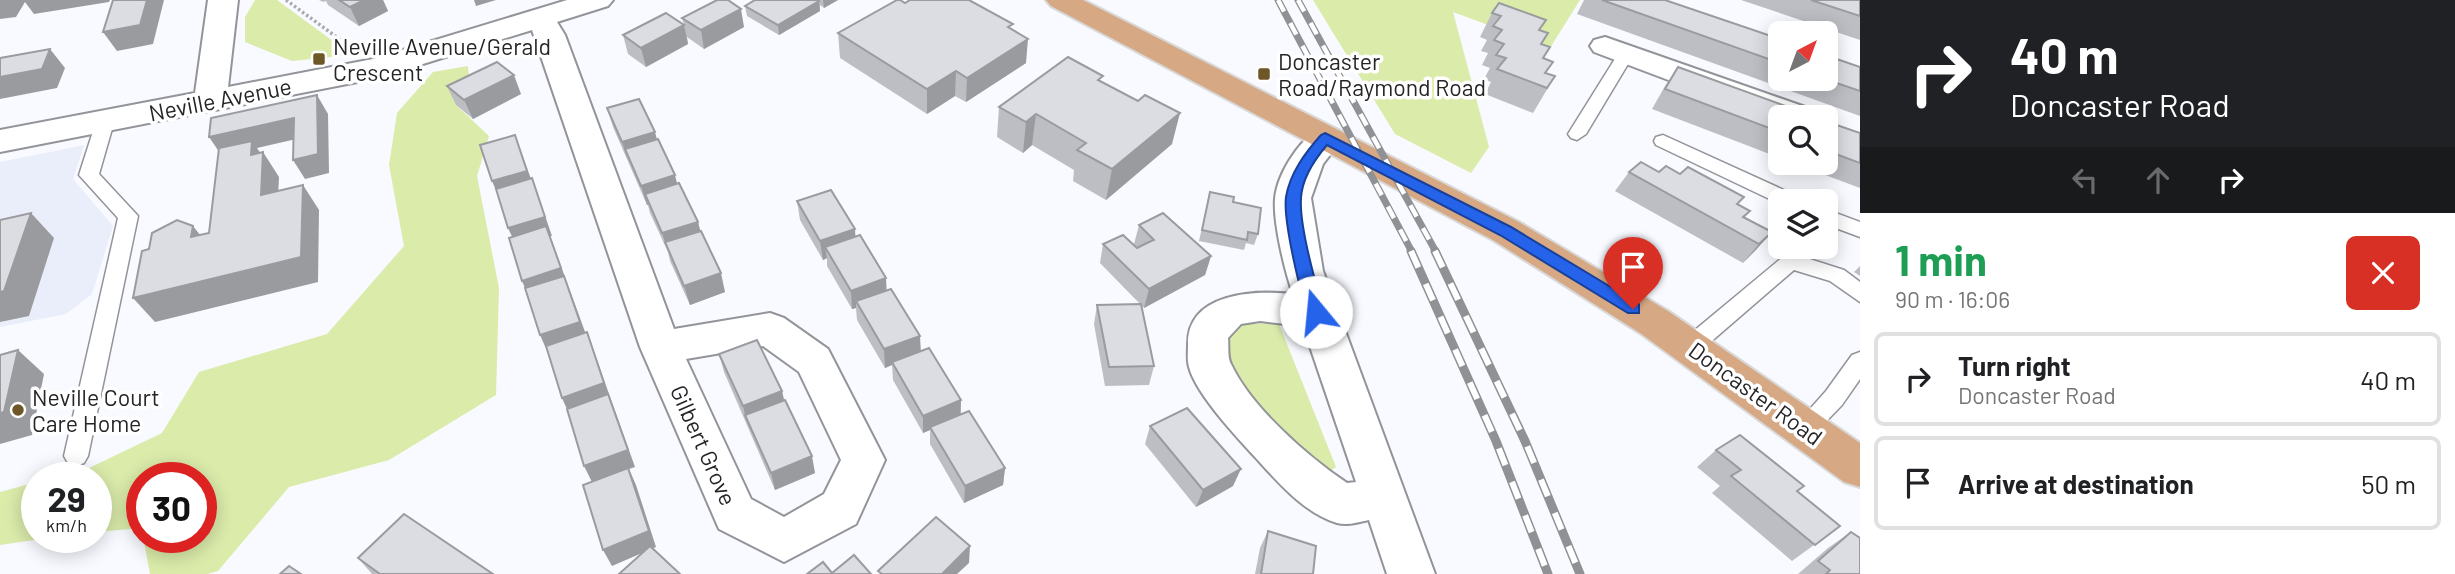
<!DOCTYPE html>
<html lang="en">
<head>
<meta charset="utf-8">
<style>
	:root { --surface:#fff; --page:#f2f2f2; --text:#202124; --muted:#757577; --line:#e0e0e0 }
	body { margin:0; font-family:Barlow,sans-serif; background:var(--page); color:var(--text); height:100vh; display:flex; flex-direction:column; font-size:26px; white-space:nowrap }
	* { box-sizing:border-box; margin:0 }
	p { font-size:23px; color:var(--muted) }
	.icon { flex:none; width:38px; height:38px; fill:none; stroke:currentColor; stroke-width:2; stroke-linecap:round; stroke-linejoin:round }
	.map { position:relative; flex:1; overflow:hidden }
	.sheet { display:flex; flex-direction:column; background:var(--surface); width:595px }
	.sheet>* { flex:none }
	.top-card { background:#202124; color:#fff; overflow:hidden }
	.needle { width:46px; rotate:41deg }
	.buttons { position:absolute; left:1768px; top:21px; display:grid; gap:14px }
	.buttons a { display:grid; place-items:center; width:70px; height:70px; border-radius:10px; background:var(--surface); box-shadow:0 4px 18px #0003; font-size:35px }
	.speed { position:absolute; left:21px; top:462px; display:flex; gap:14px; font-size:35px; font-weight:700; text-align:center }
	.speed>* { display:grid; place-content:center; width:91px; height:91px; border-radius:50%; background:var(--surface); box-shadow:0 4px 18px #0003; line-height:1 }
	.speed small { font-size:18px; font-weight:400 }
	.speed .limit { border:10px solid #d22; background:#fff; color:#111 }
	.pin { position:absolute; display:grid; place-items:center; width:60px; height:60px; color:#fff; margin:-72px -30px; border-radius:50% 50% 50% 0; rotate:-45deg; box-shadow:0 0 7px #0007 }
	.pin .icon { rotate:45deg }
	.me { position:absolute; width:77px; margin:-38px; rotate:343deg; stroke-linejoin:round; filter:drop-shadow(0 0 5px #0008) }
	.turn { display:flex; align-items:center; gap:24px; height:147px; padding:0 35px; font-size:32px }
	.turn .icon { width:91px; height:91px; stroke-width:2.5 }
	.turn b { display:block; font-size:49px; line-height:60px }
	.lanes { display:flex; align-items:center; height:66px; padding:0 35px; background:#0003; justify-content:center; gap:35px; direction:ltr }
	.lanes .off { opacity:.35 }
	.round { display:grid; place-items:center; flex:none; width:74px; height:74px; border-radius:10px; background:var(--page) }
	.headline { display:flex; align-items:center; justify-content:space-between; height:119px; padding:0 35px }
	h1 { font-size:42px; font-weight:700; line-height:52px; color:#1e9e55 }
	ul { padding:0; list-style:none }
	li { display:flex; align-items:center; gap:21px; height:94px; margin:0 14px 10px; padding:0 21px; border:4px solid var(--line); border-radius:10px }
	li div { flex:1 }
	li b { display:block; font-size:26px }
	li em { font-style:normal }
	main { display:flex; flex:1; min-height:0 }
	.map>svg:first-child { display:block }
	.built { fill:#eaeefb }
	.green { fill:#daebaa }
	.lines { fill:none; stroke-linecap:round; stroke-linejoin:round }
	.service-casing { stroke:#929499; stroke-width:3 }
	.minor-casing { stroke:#929499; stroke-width:4 }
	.trunk-casing { stroke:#d8d8d8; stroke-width:4 }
	.path { stroke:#a8aaae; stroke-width:3.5; stroke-dasharray:2.5 2.5; stroke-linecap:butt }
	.service { fill:#fff; fill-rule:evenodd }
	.minor { fill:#fff; fill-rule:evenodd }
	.trunk { fill:#d6a884; fill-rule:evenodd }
	.rail-far1-casing { stroke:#909195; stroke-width:7 }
	.rail-casing { stroke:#909195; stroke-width:9 }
	.rail-far1 { stroke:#fff; stroke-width:4.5; stroke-dasharray:13; stroke-linecap:butt }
	.rail { stroke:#fff; stroke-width:6; stroke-dasharray:18; stroke-linecap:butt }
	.wall { fill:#bcbec3 }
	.shaded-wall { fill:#999b9f }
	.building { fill:#dbdde3; stroke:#999b9f; stroke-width:2 }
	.route { fill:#2563eb; stroke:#184099; stroke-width:2 }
	.poi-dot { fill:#6e5727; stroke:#fff; stroke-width:2.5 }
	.labels { text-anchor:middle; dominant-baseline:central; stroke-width:7; stroke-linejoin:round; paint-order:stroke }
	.poi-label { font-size:23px; fill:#252528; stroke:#fff; text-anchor:start }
	.street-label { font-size:23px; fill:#252528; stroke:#fff }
</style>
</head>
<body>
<main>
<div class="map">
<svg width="1860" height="574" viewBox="0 0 1860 574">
	<rect width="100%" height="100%" fill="#f8faff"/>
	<!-- built -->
	<polygon class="built" points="84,145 73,179 113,226 92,294 66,314 0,327 0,162"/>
	<!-- green -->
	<g class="green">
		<polygon points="255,0 277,0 352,55 292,61 245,42 245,17"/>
		<polygon points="1313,0 1580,0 1550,48 1453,12 1489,147 1471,173 1395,134"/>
		<polygon points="468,66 470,88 456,105 489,136 477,176 499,288 496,395 389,460 289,487 218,571 207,574 150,574 143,537 201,537 201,478 142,478 142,528 96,532 96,478 52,478 89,468 162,433 199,372 327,334 404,246 389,165 397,113 433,72"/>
		<polygon points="1237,323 1279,324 1336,467 1327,474 1237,386 1224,337"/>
		<polygon points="37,482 37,537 55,537 0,545 0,492"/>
	</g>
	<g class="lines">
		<!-- service casing -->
		<g class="service-casing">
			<g id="service">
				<polygon points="1626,49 1634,54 1586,134 1577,140 1571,138 1568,134 1618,54"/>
				<polygon points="105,116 114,122 99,174 138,216 88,456 84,463 76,466 68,463 64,456 118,218 79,175 96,122"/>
				<polygon points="1663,135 1797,196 1800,201 1780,201 1780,204 1656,145 1654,141 1656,137"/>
				<polygon points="1825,209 1860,222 1860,237 1825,224"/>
				<polygon points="1791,253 1844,270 1860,282 1860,302 1830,281 1794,270 1699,352 1691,355 1683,352 1680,346 1683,340 1784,256"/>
				<polygon points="1860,352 1860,379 1842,405 1813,435 1805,438 1797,435 1793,428 1826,391 1852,355"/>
			</g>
		</g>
		<!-- minor casing -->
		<g class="minor-casing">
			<g id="minor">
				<path d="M208,0H238L228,87L373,59L567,0H613L608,6L557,22L565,35L674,329L770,313L784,318L828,349L885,460L856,524L784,562L719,529L640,347L532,30L378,78L0,152V130L195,93ZM763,346L799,372L841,460L824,494L784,517L751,499L686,359Z"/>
				<polygon points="1605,37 1811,109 1815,117 1780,117 1780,122 1594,52 1590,46 1594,40"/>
				<path d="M1326,127L1338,130L1343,138L1323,164L1311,198L1323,271L1435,574H1387L1369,520C1359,522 1347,526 1337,523C1304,513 1278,482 1255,457C1236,436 1196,394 1189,367C1187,360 1188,352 1188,345C1187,292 1255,290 1293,294C1285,272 1273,222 1275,199C1277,174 1302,133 1326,127ZM1260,321L1303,326L1356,482L1347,483C1308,457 1251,407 1231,364C1227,357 1229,346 1228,338L1241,324Z"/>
			</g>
		</g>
		<!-- trunk casing -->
		<g class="trunk-casing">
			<polygon id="trunk" points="1046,0 1083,0 1519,222 1668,311 1860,443 1860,487 1844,482 1640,333 1493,240 1051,6"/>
		</g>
		<!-- path -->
		<polyline class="path" points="286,0 342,41"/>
		<!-- service -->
		<use href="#service" class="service"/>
		<!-- minor -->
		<use href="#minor" class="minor"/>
		<!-- trunk -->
		<use href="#trunk" class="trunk"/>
		<!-- rail-far1 casing -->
		<g class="rail-far1-casing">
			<g id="rail-far1">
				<polyline points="1278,0 1412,252"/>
				<polyline points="1298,0 1436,252"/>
			</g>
		</g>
		<!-- rail casing -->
		<g class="rail-casing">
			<g id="rail">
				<polyline points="1411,251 1496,441 1548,574"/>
				<polyline points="1435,251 1525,441 1580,574"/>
			</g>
		</g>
		<!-- rail-far1 -->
		<use href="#rail-far1" class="rail-far1"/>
		<!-- rail -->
		<use href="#rail" class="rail"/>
	</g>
	<!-- wall -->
	<g class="wall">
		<polygon points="319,0 383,0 388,11 359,26 328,5 326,1 323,2"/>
		<polygon points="755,0 838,0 824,8 820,5 820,11 779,35 747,16 745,6"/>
		<polygon points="1584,0 1665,0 1780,39 1780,79 1825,79 1860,67 1860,116 1577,14"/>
		<polygon points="1741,0 1860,0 1860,40"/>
		<polygon points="905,3 1013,30 1026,63 966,102 955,96 927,114 840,58 838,33"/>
		<polygon points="1492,13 1548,33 1542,44 1550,47 1544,58 1553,62 1546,73 1555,76 1533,113 1485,94 1491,82 1484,79 1490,68 1482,65 1488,53 1481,51 1487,40 1480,37"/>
		<polygon points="682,18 744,27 704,49 687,37 688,44 646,67 628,54 623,35 684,25"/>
		<polygon points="1678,67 1780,117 1780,158 1652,109 1665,86"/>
		<polygon points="1102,82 1172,144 1106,200 1073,181 1074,170 1032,145 1023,153 997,137 999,107"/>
		<polygon points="447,86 521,94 473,119 456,105"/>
		<polygon points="607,108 657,140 677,184 698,222 700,231 725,292 690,305 670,261 668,252 650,213 648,205 647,205 613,127"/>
		<polygon points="1825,121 1860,133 1860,188 1793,163 1825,163"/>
		<polygon points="1629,172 1659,172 1738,204 1750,211 1745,217 1772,232 1743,263 1615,191"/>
		<polygon points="1210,192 1233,202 1258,234 1254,245 1246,243 1244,250 1199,241"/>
		<polygon points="797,201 855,237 921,351 961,400 961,414 1005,468 1003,485 964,503 930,444 930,430 923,433 893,380 892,365 885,368 857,320 856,308 852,309 827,266 827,258 823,260 800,220"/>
		<polygon points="1139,225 1211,256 1205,275 1144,308 1100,263 1103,244 1138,248 1134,244"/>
		<polygon points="1860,266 1860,276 1854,272"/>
		<polygon points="1097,305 1154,366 1149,385 1105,386 1094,324"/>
		<polygon points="719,354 782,391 784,400 815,473 775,490 724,372"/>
		<polygon points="1150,426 1233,486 1196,507 1145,444"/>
		<polygon points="1716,450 1797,492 1840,526 1792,561 1712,493 1720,486 1697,467"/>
		<polygon points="1268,531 1313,574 1255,574 1260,548"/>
		<polygon points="1851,532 1860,574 1798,574 1828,548"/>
		<polygon points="358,558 493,574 372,574"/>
	</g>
	<!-- shaded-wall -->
	<g class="shaded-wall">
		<polygon points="0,0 110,0 109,2 34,14 25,2 16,17 0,19"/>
		<polygon points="147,0 164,0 153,44 117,51 103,32"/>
		<polygon points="364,0 383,0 388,11 359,26 350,7"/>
		<polygon points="474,0 496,0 476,6"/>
		<polygon points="823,0 838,0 824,8"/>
		<polygon points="819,1 820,11 779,35 778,25"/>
		<polygon points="741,9 744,27 704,49 701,30"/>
		<polygon points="684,25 688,44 646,67 641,48"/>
		<polygon points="1028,39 1026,63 966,102 967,78"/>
		<polygon points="50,49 65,68 57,88 0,99 0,77"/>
		<polygon points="956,71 955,96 927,114 927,89"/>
		<polygon points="514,75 521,94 473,119 464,100"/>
		<polygon points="317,95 328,114 329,173 305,179 293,160"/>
		<polygon points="1180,113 1172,144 1106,200 1112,169"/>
		<polygon points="1036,114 1032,145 1023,153 1026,122"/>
		<polygon points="294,118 305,137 257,148 263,157 263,152 279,177 277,220 222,156 209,137"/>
		<polygon points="655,132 660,151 625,149 628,161 622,142"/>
		<polygon points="515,135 535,190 500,200 492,181"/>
		<polygon points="675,175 680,195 645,194 648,205 647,205 641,186"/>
		<polygon points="532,178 552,236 550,236 588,340 548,353 540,335 530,300 522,281 517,247 508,228"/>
		<polygon points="303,185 319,210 318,282 155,322 133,298"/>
		<polygon points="31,213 54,238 29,316 0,322 0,292"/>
		<polygon points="698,222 703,241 665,242 662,233"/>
		<polygon points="193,226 212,250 191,237"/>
		<polygon points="855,229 856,248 825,247 827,258 823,260 820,241"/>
		<polygon points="1772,232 1755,251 1743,263 1759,244"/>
		<polygon points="1211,256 1205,275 1144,308 1149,289"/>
		<polygon points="721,273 725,292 690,305 684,286"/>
		<polygon points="886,278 887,297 856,301 856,308 852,309 851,291"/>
		<polygon points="587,332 635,467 629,469 636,485 656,547 612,566 603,550 593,484 584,466 570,416 562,398"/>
		<polygon points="920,336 921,354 892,362 892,365 885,368 884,349"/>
		<polygon points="18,350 44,374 32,435 0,444 0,413"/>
		<polygon points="782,391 786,409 745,415 747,424 743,406"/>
		<polygon points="961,400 960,418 930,427 930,430 923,433 923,416"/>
		<polygon points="812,456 815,473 775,490 771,473"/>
		<polygon points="1005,468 1003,485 964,503 965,486"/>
		<polygon points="1241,469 1233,486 1196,507 1203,490"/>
		<polygon points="970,546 969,563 957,574 942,574"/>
	</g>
	<!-- building -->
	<g class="building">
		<polygon points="113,0 147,0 140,25 103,32"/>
		<polygon points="339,0 364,0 350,7"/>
		<polygon points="717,0 728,0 741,9 701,30 682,18"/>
		<polygon points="755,0 818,0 819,1 778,25 745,6"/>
		<polygon points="897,0 900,0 905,3 910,0 969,0 1013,24 1008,27 1028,39 967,78 956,71 927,89 838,33"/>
		<polygon points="1602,0 1665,0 1780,39 1780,63"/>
		<polygon points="1811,0 1860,0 1860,16"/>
		<polygon points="1499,3 1546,20 1539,30 1548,33 1541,44 1550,47 1543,58 1553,62 1545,73 1555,76 1547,88 1497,69 1506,58 1496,55 1504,44 1494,40 1502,30 1493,26 1501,16 1492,13"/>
		<polygon points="666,13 684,25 641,48 623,35"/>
		<polygon points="50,49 42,69 0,77 0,58"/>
		<polygon points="1825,55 1860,67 1860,91 1825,79"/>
		<polygon points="1068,57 1103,76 1098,80 1138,101 1145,95 1180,113 1112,169 1077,150 1086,143 1036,114 1026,122 999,107"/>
		<polygon points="497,62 514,75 464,100 447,86"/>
		<polygon points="1678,67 1816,117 1780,117 1780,132 1665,89"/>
		<polygon points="317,95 318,154 293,160 294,118 209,137 211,118"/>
		<polygon points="639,99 655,132 622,142 607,108"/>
		<polygon points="1825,121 1860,133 1860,163 1825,150"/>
		<polygon points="515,135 527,171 492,181 480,145"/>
		<polygon points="658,139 675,175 641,186 625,149"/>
		<polygon points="252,141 251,155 263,152 261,195 303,185 301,257 133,298 142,251 149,249 152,233 177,220 193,226 191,237 209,233 219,148"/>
		<polygon points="1641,162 1659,172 1666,166 1680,174 1688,167 1744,197 1737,204 1750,211 1743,217 1772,232 1759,244 1629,172"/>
		<polygon points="532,178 545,217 508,228 496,189"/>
		<polygon points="679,183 698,222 662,233 645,194"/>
		<polygon points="831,190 855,229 820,241 797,201"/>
		<polygon points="1210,192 1234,197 1233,202 1261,208 1258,234 1248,232 1247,240 1202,230"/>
		<polygon points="31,213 4,291 0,292 0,220"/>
		<polygon points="1163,213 1211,256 1149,289 1103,244 1123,235 1137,248 1149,242 1154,240 1139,225"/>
		<polygon points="546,226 561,268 522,281 509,238"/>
		<polygon points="701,231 721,273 684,286 665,242"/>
		<polygon points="860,235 886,278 851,291 825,247"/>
		<polygon points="564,276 580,322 540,335 525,288"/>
		<polygon points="891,289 920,336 884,349 856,301"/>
		<polygon points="1141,304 1154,366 1109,367 1097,305"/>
		<polygon points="587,332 604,383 562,398 546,346"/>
		<polygon points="757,340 782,391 743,406 719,354"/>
		<polygon points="929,348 961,400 923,416 892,362"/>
		<polygon points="18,350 4,412 0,413 0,355"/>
		<polygon points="608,394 628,450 584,466 567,409"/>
		<polygon points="785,400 812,456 771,473 745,415"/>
		<polygon points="1187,408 1241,469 1203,490 1150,426"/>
		<polygon points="969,411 1005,468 965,486 930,427"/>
		<polygon points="1740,435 1804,486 1797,491 1840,526 1815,545 1731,476 1741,470 1716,450"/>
		<polygon points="628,468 649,531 603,550 583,485"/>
		<polygon points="404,514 493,574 380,574 358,558"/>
		<polygon points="936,517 970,546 942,574 882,574 878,571"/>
		<polygon points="1268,531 1316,546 1313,574 1261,574"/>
		<polygon points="1851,532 1860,538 1860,574 1826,574 1830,570 1818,561"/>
		<polygon points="650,546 680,574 619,574"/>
		<polygon points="854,555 871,574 807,574 823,562 832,573"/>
		<polygon points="289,566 301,574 280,574"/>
	</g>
	<!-- route -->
	<path class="route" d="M1325,133L1511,227L1639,304V313H1628L1500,235L1327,145C1315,159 1302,179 1301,198C1299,225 1316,285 1324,312L1322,316H1310C1300,296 1283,219 1286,197C1290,173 1305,153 1321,135Z"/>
	<!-- markers -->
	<g class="poi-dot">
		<rect x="312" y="52" width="14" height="14" rx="3.5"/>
		<rect x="1257" y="67" width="14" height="14" rx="3.5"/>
		<circle cx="18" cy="410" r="7"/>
	</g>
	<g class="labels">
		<!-- poi labels -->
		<g class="poi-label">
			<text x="333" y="46">Neville Avenue/Gerald<tspan x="333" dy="26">Crescent</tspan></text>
			<text x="1278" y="61">Doncaster<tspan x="1278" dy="26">Road/Raymond Road</tspan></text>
			<text x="32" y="397">Neville Court<tspan x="32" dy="26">Care Home</tspan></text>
		</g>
		<!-- street labels -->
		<g class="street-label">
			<text transform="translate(220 99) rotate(-11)">Neville Avenue</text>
			<text transform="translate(1756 393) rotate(36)">Doncaster Road</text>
			<text transform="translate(704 445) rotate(66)">Gilbert Grove</text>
		</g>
	</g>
</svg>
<div class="buttons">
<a><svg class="needle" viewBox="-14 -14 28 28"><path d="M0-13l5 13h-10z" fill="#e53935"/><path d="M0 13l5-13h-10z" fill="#757577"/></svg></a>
<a><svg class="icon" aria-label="search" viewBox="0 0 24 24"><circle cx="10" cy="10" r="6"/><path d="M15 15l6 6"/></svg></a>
<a><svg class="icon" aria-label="layers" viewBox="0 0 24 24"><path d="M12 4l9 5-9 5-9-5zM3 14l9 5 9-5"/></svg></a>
</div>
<div class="speed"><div>29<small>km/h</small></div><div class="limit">30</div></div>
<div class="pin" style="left:1633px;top:309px;background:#d93025"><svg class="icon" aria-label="arrive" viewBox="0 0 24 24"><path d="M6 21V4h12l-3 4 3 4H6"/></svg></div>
<svg class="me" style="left:1316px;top:312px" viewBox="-20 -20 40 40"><circle r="19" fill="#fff"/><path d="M0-13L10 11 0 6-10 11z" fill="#2563eb"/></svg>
</div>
<section class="sheet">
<div class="top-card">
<div class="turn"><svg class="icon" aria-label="right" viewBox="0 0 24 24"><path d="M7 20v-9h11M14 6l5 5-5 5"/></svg><div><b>40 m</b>Doncaster Road</div></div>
<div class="lanes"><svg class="icon off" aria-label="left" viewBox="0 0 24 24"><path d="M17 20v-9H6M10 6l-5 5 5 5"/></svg><svg class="icon off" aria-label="ahead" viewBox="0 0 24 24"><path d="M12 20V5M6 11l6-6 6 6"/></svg><svg class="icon" aria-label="right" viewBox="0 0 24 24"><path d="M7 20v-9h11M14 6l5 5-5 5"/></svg></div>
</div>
<div class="headline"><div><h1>1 min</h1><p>90 m · 16:06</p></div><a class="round" style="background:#d93025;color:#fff"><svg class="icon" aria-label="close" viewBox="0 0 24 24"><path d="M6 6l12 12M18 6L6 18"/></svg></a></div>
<ul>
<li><svg class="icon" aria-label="right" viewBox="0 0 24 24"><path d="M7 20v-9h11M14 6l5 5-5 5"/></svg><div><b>Turn right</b><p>Doncaster Road</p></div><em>40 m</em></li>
<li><svg class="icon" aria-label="arrive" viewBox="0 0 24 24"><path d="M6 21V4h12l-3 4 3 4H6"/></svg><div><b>Arrive at destination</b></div><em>50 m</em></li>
</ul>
</section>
</main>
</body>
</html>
